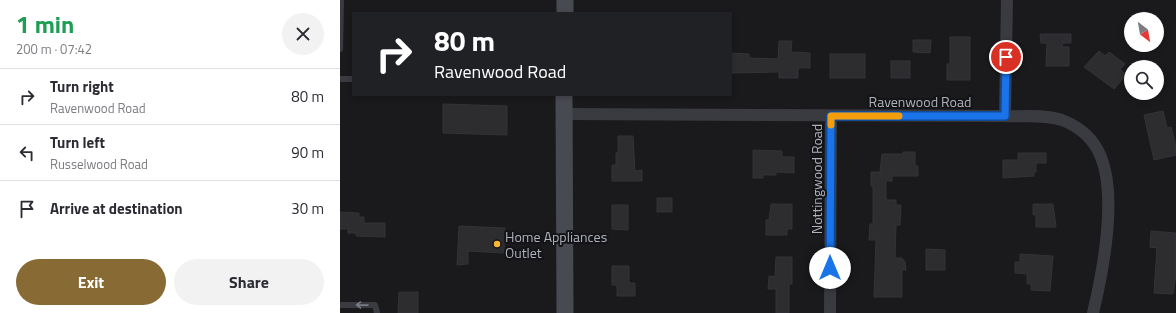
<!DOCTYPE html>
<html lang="en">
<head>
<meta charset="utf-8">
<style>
	:root { --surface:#fff; --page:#f2f2f3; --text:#2b2b33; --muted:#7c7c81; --line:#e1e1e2; --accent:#876a34 }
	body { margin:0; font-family:"Titillium Web",sans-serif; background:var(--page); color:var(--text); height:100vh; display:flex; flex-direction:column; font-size:15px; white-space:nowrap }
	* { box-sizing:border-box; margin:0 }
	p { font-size:13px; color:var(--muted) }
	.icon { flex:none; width:22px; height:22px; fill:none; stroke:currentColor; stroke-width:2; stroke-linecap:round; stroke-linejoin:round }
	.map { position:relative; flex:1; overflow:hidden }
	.panel { display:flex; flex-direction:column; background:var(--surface); width:340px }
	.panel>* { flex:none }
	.top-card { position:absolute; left:12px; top:12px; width:380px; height:84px; border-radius:0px; box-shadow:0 2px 6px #0003; background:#202124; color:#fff; overflow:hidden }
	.needle { width:26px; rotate:149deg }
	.controls { position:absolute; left:784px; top:12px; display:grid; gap:8px }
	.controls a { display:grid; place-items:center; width:40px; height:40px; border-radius:50%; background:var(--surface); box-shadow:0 2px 6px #0003; font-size:20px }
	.pin { position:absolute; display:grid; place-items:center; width:34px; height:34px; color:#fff; margin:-17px; border:2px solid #fff; border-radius:50%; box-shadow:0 1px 4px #0007 }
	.me { position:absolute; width:44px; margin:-22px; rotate:0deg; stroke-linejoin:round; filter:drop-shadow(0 0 3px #0008) }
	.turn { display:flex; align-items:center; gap:14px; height:84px; padding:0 16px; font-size:18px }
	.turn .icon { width:52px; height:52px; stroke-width:2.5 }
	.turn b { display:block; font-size:28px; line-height:34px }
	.round { display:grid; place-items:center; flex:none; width:42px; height:42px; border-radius:21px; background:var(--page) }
	.head { display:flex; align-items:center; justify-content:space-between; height:68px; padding:0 16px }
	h1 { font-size:24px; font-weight:700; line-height:30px; color:#1e9e55 }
	.cta { display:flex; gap:8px; margin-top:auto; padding:8px 16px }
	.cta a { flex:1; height:46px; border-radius:24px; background:var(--accent); color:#fff; font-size:16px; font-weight:700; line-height:46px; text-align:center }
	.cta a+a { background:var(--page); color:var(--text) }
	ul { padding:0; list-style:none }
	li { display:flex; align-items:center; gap:12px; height:56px; padding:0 16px; border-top:1px solid var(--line) }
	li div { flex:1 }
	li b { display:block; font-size:15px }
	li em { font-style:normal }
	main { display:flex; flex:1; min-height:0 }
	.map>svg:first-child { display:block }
	.building { fill:#2d2d30; stroke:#333338 }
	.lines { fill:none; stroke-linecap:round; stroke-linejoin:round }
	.service { stroke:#3a3b41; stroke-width:6 }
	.minor { stroke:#3a3b41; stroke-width:12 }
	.secondary { stroke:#484a51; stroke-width:17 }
	.oneway { stroke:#797c85 }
	.route-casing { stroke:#114b97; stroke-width:10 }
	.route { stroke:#1a73e8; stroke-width:7 }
	.slow { stroke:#f59e0b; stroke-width:7 }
	.poi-dot { fill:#f8b635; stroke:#141417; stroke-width:1.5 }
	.labels { text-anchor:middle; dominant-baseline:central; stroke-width:4; stroke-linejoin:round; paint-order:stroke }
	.street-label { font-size:14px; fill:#acb1bc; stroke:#141417 }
	.poi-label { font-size:14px; fill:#acb1bc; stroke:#141417; text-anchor:start }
</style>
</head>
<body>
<main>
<section class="panel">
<div class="head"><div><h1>1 min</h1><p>200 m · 07:42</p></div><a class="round"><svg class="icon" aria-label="close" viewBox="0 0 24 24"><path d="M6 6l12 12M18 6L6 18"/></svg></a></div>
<ul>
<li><svg class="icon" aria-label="right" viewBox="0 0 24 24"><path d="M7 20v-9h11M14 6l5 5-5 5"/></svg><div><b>Turn right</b><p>Ravenwood Road</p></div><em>80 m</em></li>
<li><svg class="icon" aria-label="left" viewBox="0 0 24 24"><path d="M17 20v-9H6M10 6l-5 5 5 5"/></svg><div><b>Turn left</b><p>Russelwood Road</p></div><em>90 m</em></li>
<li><svg class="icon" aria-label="arrive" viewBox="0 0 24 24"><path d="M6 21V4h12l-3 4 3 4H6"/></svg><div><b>Arrive at destination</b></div><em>30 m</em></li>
</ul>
<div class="cta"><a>Exit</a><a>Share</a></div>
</section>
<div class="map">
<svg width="836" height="313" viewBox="0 0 836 313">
	<rect width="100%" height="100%" fill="#1a1a1c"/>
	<!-- building -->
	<g class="building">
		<polygon points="700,34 731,34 731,43 723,43 722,47 729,47 729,66 706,66 707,43 701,43"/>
		<polygon points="610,37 630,37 630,80 607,80 607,64 610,64"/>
		<polygon points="573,40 591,40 590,53 573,52"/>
		<polygon points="439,41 452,41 451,52 470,53 470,68 458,68 458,78 439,78 439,72 391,73 391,53 409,54 409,58 438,59"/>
		<polygon points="759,51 765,56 769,52 785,64 780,69 786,75 774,89 744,67"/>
		<rect x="490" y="54" width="35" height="24"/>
		<rect x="551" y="61" width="19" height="17"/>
		<polygon points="103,104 167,106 167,135 103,133"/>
		<polygon points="823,111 827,128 831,127 836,146 836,155 814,160 804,115"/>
		<polygon points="278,136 293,136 295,171 302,170 302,181 272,181 272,165 276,165 276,153 278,153"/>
		<polygon points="413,150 442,151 442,157 454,157 454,173 436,172 436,175 423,175 423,178 413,178"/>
		<polygon points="563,152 575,152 575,166 578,166 578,176 552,176 552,181 546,181 546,200 556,200 556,205 561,205 560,225 556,225 555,258 562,258 565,262 566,270 562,270 562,297 534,297 536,240 529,240 530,224 533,224 533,186 531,186 531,172 540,172 542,154 563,154"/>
		<polygon points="678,153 706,153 706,163 696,163 696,172 694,172 694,176 663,178 663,160 678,160"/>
		<rect x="317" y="198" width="15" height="14"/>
		<polygon points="431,204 452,204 452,229 447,229 447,235 426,235 426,220 429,220"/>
		<polygon points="693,204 713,204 716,227 696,227 696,215 693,215"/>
		<polygon points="272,205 288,205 288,230 272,229"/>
		<polygon points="0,212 19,213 19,217 24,217 24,223 45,223 45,237 16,236 16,233 8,233 8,229 0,229"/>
		<polygon points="119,226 165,228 164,253 128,251 128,264 117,265"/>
		<polygon points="811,231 836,233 836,275 833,294 814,293 817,248 810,247"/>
		<polygon points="586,249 605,250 605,270 586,270"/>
		<polygon points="680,254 713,256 710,291 691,290 691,284 687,284 687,274 675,273 675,262 680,262"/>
		<polygon points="436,257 452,257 452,284 449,284 449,313 436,313 436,289 428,289 429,276 435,277"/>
		<polygon points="272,266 289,266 289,283 295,283 295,296 277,296 277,285 272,285"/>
		<polygon points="59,292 78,292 78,313 58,313"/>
	</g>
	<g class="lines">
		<!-- service -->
		<g class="service">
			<polyline points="0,49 1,0"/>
			<polyline points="0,79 13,79"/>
			<polyline points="0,305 35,305 37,313"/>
		</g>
		<!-- minor -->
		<g class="minor">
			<path d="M225,114L665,116C683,117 705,114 722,120C740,127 754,139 761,157C777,197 763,271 753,313"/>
			<polyline points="665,116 667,0"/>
			<polyline points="490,313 491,116"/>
		</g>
		<!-- secondary -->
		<g class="secondary">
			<polyline points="225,13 225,0"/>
			<polyline points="224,95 225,313"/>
		</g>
	</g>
	<!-- one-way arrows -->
	<defs><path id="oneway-shaft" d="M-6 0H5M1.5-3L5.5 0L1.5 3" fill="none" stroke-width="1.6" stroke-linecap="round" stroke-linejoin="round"/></defs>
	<use class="oneway" href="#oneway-shaft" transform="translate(22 305) rotate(-179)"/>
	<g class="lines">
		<!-- route casing -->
		<g class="route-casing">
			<polyline id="route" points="490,268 491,116 665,116 666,57"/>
		</g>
		<!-- route -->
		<use href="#route" class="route"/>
		<!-- slow -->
		<polyline class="slow" points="491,125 491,116 559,116"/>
	</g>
	<!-- markers -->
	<circle class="poi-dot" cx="157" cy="244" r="4"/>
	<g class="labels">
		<!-- street labels -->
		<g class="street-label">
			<text x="580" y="101">Ravenwood Road</text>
			<text transform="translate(476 179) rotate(-90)">Nottingwood Road</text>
		</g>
		<!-- poi labels -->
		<g class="poi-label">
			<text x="165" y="236">Home Appliances<tspan x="165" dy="16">Outlet</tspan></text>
		</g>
	</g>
</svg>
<div class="controls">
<a><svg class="needle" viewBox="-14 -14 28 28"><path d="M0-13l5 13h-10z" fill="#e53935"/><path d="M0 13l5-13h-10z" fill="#7c7c81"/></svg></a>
<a><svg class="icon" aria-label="search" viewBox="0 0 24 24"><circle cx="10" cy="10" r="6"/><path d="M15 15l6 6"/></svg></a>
</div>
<div class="pin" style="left:666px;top:57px;background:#d93025"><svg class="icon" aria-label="arrive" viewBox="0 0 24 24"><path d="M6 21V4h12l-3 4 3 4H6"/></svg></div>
<svg class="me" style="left:490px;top:268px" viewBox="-20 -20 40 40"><circle r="19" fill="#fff"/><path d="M0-13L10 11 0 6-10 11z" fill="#1a73e8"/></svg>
<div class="top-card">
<div class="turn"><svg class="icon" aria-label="right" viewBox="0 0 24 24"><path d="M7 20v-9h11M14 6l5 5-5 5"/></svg><div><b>80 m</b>Ravenwood Road</div></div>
</div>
</div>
</main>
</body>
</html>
